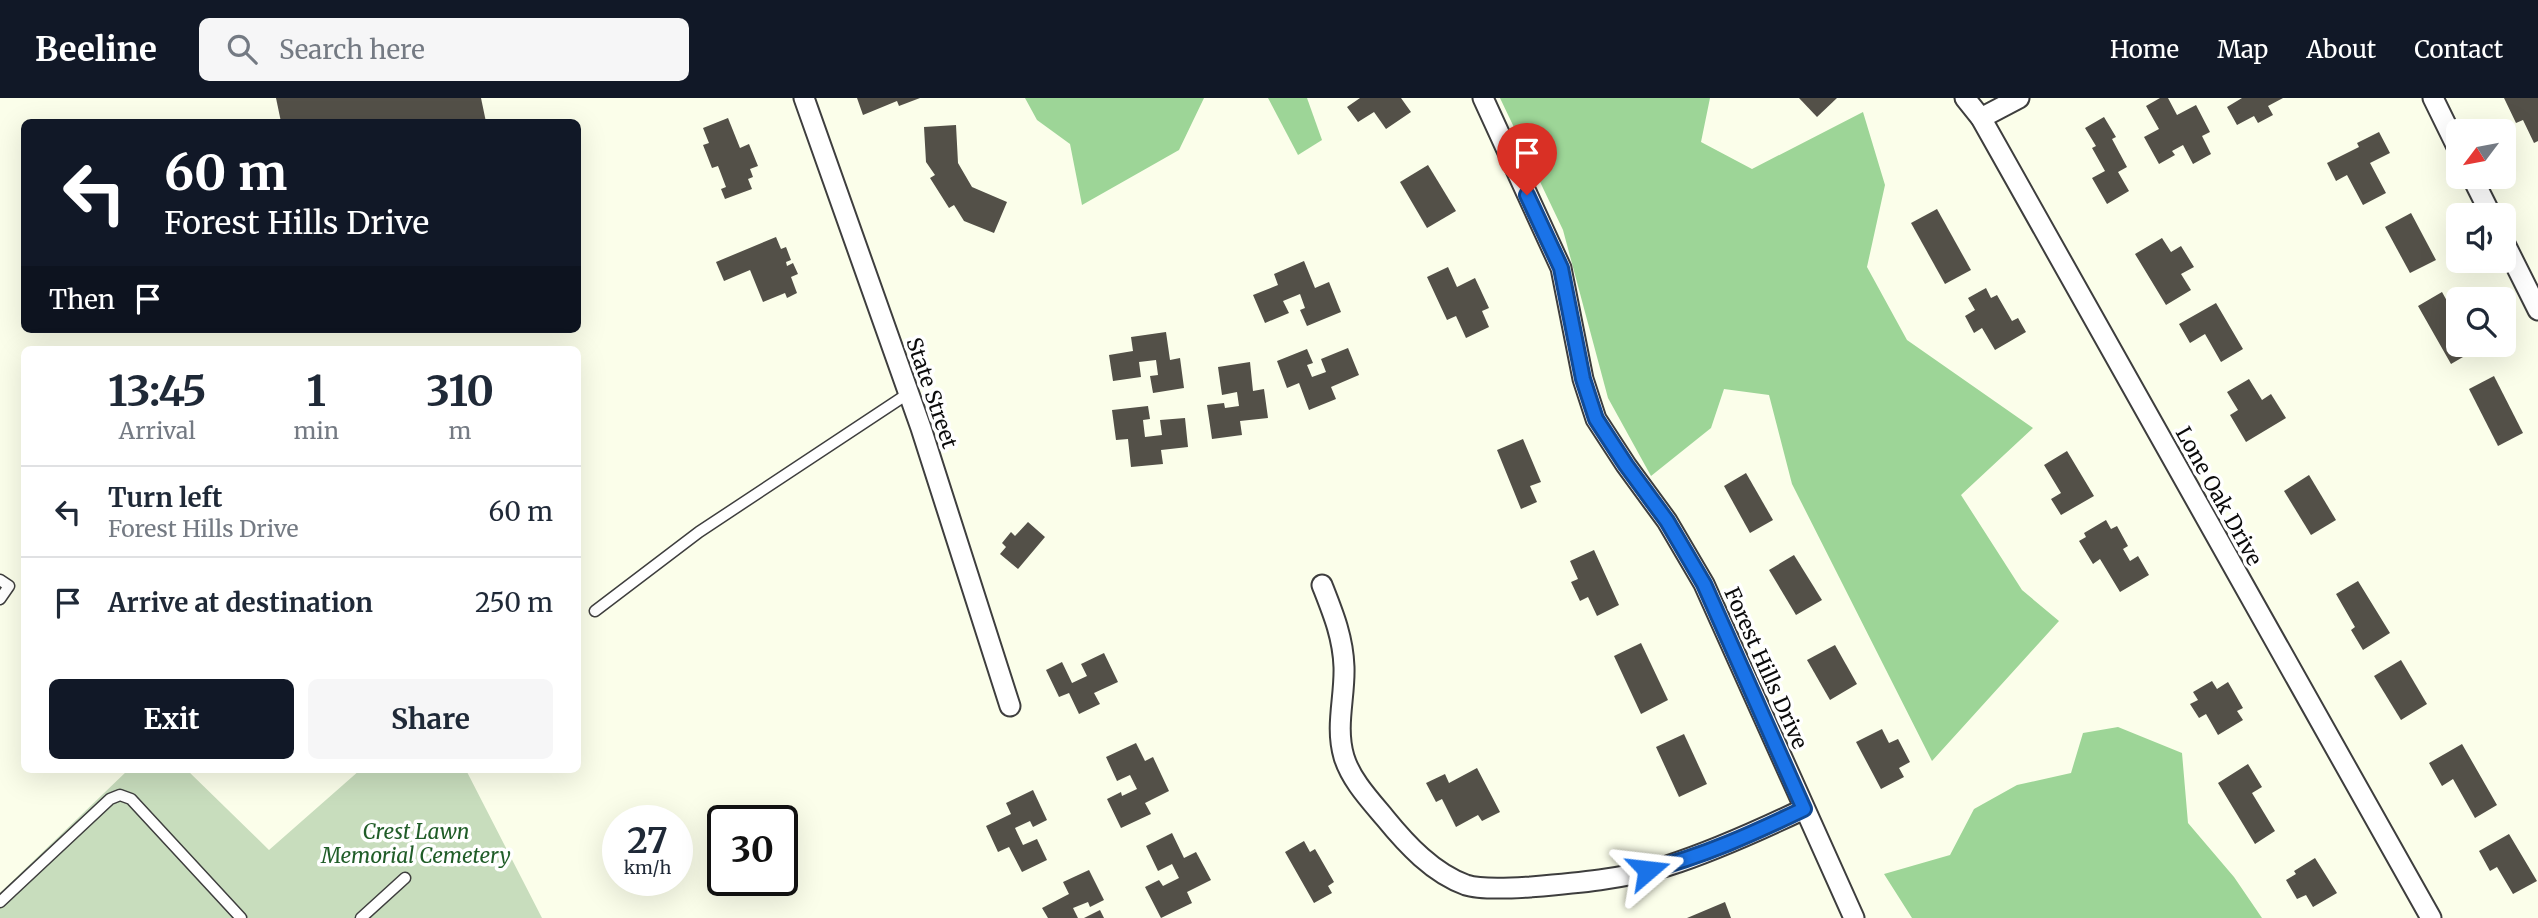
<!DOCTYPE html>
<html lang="en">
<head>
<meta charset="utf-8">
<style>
	:root { --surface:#fff; --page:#f6f6f7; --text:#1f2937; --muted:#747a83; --line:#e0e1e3; --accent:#111827 }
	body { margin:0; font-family:Merriweather,serif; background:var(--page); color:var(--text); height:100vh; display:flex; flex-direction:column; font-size:26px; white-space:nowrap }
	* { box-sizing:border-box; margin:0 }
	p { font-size:23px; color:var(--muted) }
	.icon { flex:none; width:38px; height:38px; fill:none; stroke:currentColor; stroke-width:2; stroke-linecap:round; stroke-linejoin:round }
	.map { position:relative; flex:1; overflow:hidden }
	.drawer { position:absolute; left:21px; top:248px; width:560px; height:427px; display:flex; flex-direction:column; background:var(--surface); border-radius:10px; box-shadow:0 7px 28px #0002 }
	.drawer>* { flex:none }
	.guide { position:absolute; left:21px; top:21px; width:560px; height:214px; border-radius:10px; box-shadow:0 7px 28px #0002; background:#111827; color:#fff; overflow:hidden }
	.needle { width:46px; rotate:238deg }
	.tools { position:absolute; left:2446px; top:21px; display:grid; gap:14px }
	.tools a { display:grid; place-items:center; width:70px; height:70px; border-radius:10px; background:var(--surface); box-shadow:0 7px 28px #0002; font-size:35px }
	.speed { position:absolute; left:602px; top:707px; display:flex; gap:14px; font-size:35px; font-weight:700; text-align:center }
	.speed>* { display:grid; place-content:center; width:91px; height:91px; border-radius:50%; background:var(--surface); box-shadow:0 7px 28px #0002; line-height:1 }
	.speed small { font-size:18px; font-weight:400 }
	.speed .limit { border:4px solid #111; border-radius:10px; background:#fff; color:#111 }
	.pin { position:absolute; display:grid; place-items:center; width:60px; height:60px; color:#fff; margin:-72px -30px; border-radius:50% 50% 50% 0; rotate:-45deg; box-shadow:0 0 7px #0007 }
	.pin .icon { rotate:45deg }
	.me { position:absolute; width:77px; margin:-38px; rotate:73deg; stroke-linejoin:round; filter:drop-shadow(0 0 5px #0008) }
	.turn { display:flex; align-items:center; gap:24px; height:147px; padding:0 28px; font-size:32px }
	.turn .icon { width:91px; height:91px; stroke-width:2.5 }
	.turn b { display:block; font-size:49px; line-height:60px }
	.then { display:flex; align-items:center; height:66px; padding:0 28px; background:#0003; gap:14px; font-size:26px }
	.eta { display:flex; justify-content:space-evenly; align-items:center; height:119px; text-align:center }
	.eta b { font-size:42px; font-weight:700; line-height:49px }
	.action { display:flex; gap:14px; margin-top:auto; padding:14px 28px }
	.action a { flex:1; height:80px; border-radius:10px; background:var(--accent); color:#fff; font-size:28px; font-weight:700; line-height:80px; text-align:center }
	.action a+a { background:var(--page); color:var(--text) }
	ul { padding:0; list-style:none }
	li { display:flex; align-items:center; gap:21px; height:91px; padding:0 28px; border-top:2px solid var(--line) }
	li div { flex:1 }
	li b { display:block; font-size:26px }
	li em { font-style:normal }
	header { display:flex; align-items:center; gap:42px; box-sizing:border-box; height:98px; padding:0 35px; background:var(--accent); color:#fff }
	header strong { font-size:33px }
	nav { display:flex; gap:38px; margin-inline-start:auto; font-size:24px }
	.search { width:490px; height:63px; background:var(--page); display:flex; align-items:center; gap:18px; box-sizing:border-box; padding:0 24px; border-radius:10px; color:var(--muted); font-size:26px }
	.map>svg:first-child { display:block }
	.forest { fill:#9dd597 }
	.cemetery { fill:#c8ddbd }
	.building { fill:#535048 }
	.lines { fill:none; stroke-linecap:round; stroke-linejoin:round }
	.service-casing { stroke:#3e3e3e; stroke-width:13 }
	.minor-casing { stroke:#3e3e3e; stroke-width:23 }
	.service { stroke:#fff; stroke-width:10 }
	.minor { stroke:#fff; stroke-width:19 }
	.route-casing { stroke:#114b97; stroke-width:18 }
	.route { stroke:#1a73e8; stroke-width:12 }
	.labels { text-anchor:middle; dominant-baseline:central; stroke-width:7; stroke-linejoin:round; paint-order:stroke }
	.street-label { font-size:21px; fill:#0b0b0b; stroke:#fff }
	.park-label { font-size:21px; font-style:italic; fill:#205d28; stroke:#fff }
</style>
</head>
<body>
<header>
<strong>Beeline</strong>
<div class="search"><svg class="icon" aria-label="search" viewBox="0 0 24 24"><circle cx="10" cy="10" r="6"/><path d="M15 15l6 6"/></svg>Search here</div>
<nav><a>Home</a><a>Map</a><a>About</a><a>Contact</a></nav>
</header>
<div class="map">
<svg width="2538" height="820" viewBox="0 0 2538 820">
	<rect width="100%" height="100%" fill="#fbfeea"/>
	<!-- forest -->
	<g class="forest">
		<polygon points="1025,0 1204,0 1179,52 1082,107 1070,46 1037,22"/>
		<polygon points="1268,0 1307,0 1322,42 1298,57"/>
		<polygon points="1500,0 1710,0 1701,44 1752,71 1863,14 1885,87 1867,169 1907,242 2033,330 1961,397 2022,492 2059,523 1932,663 1792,386 1769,297 1724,291 1711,330 1651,378 1608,300 1563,132"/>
		<polygon points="2118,629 2182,655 2188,725 2234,779 2262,820 1912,820 1884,776 1950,757 1974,711 2017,687 2071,675 2083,635"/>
	</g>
	<!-- cemetery -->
	<polygon class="cemetery" points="128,672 187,672 269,752 360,672 466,672 542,820 0,820 0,795"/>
	<!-- building -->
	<g class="building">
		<polygon points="276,0 481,0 486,24 281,24"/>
		<polygon points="857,0 920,0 899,8 897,3 863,17"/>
		<polygon points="1360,0 1401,0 1411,14 1386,31 1374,14 1358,24 1347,9"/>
		<polygon points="1799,0 1837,0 1817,19"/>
		<polygon points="2160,0 2168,0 2177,17 2196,7 2210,34 2202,38 2211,56 2193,66 2183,47 2172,53 2175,57 2159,66 2144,39 2159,31 2146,8"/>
		<polygon points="2242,0 2283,0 2268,8 2273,17 2258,25 2254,18 2237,27 2227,9"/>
		<polygon points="2504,0 2538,0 2538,43 2534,45 2523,22 2516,25"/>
		<polygon points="2104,19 2116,39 2112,41 2127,69 2118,74 2129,93 2107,106 2092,80 2105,73 2092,50 2096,48 2085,30"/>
		<polygon points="728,20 740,50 749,46 758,68 750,71 753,79 748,81 752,91 725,101 721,91 726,89 718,68 712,70 703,47 709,45 703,30"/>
		<polygon points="956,27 958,65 972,89 1007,104 994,135 964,123 954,107 949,110 930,80 935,77 926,64 924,29"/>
		<polygon points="2379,34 2390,55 2370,65 2386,95 2363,107 2347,77 2336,83 2327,65 2359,49 2357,45"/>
		<polygon points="1428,67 1456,113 1427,130 1400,84"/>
		<polygon points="1937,111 1971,172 1945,186 1911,125"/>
		<polygon points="2411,115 2436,162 2410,175 2385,129"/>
		<polygon points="776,139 781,151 786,149 791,162 786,164 787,168 793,165 798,176 791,179 797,195 787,200 785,195 763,204 750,172 724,183 716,164"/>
		<polygon points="2162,140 2171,154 2181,148 2194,169 2181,176 2191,192 2166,207 2135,156"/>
		<polygon points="1304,163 1315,190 1329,184 1341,214 1307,228 1300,212 1305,210 1300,196 1283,203 1289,215 1265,225 1253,197 1278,187 1274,176"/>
		<polygon points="1448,169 1457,189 1475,180 1489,210 1482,213 1489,229 1466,240 1456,218 1447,222 1427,179"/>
		<polygon points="1986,190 1991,200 1997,197 2012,223 2018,220 2026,234 1995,252 1982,230 1974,235 1965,218 1975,212 1968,200"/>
		<polygon points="2442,194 2452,212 2457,209 2459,213 2459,247 2472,247 2475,252 2451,266 2418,208"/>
		<polygon points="2216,205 2243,251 2221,264 2205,236 2190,245 2179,226"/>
		<polygon points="1166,234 1170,262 1180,260 1184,290 1153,295 1150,278 1158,277 1156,262 1139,264 1141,279 1113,283 1109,257 1133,253 1131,239"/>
		<polygon points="1348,250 1359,277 1331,289 1336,301 1309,312 1299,285 1287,290 1277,263 1307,251 1313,265 1307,267 1312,279 1326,274 1321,261"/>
		<polygon points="1250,264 1253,293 1264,291 1268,320 1240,323 1242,337 1212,341 1207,307 1224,305 1225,310 1239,308 1237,294 1222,297 1218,269"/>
		<polygon points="2494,278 2523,335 2498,348 2469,291"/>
		<polygon points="2249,281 2262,302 2271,296 2286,320 2246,344 2230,317 2238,312 2227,294"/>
		<polygon points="1148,308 1150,321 1143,322 1145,339 1162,337 1160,322 1185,320 1188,349 1161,352 1163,366 1131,369 1128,341 1116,342 1112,312"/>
		<polygon points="1523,341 1541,384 1530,388 1537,404 1521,411 1497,352"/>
		<polygon points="2067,353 2094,398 2061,417 2051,401 2061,395 2044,367"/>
		<polygon points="1746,375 1773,422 1750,435 1724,388"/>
		<polygon points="2309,377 2336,422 2311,437 2284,393"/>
		<polygon points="2106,422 2111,431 2117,428 2128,448 2123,451 2130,463 2138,458 2149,477 2120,494 2100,461 2093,466 2079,443 2086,439 2084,435"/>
		<polygon points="1028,424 1045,439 1018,471 1000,456 1006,449 1002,445 1011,434 1015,438"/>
		<polygon points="1594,452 1619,507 1597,518 1588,499 1580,503 1571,484 1578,481 1570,463"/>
		<polygon points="1794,457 1822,502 1796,517 1769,472"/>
		<polygon points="2358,483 2390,535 2363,552 2351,532 2355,529 2336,496"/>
		<polygon points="1641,545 1668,602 1641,616 1614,558"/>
		<polygon points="1835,547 1857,586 1830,602 1807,562"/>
		<polygon points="1104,555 1118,584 1094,595 1100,606 1079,616 1069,595 1059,599 1046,572 1062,564 1072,585 1087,578 1081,566"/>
		<polygon points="2401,562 2427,606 2401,622 2374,578"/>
		<polygon points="2212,583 2217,591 2228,584 2243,610 2237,613 2243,622 2218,637 2206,616 2199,620 2190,606 2198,602 2193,594"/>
		<polygon points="1882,631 1889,645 1898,641 1910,664 1899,670 1904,679 1881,691 1856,644"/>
		<polygon points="1684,636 1707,686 1679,699 1656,649"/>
		<polygon points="1136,645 1145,663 1153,659 1169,693 1145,705 1151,716 1121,730 1107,701 1121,694 1122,698 1137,691 1130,677 1117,683 1106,659"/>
		<polygon points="2462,646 2497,707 2475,720 2453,681 2442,688 2429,665"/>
		<polygon points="2248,666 2262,689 2252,695 2275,733 2255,746 2218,685"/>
		<polygon points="1477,670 1500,714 1482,723 1478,717 1456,729 1442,701 1436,704 1426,685 1445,676 1449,685"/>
		<polygon points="1033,692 1047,722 1033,729 1030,723 1015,730 1023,747 1037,741 1047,762 1022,774 1009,749 998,754 986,728 1011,716 1006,705"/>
		<polygon points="1172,735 1184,760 1196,754 1211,782 1187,794 1192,805 1161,820 1145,789 1159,782 1163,788 1179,780 1172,766 1158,773 1146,748"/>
		<polygon points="2509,736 2537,783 2513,796 2497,769 2490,773 2479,753"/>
		<polygon points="1304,743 1310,754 1315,751 1334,784 1328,788 1332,795 1314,805 1285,754"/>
		<polygon points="2315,760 2337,795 2313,809 2306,797 2297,801 2286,782 2296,776 2294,773"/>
		<polygon points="1089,772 1104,802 1090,809 1088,804 1073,810 1078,820 1048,820 1042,810 1069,796 1063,784"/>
		<polygon points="1725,804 1731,820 1687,820"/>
		<polygon points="1100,812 1104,820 1084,820"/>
	</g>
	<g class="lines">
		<!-- service casing -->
		<g class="service-casing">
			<g id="service">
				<polyline points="0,482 9,488 0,501"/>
				<polyline points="595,513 699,434 909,295"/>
				<polyline points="0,804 110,701 120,697 131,701 241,820"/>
				<polyline points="361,820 405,780"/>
			</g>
		</g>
		<!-- minor casing -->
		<g class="minor-casing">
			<g id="minor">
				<polyline points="804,0 921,330 1010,608"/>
				<polyline points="1483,0 1561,170 1583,281 1596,321 1626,367 1667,423 1704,486 1854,820"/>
				<polyline points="1965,0 1981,20 2431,820"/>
				<polyline points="2433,0 2459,53"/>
				<polyline points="1981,20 2019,0"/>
				<polyline points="2472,79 2491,117"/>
				<polyline points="2504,144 2538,212"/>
				<path d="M1322,487C1333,515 1343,539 1344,569C1345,600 1335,628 1344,659C1351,682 1370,702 1385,720C1407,747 1433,775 1466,787C1481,792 1514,790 1530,789C1576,785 1623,781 1667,768C1714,753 1760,732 1804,711"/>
			</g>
		</g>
		<!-- service -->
		<use href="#service" class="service"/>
		<!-- minor -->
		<use href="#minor" class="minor"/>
	</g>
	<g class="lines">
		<!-- route casing -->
		<g class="route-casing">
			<path id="route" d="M1527,97L1561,170L1583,281L1596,321L1626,367L1667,423L1704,486L1804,711C1754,735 1702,759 1648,772"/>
		</g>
		<!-- route -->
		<use href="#route" class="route"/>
	</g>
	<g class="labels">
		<!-- street labels -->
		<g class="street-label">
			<text transform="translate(932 295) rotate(71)">State Street</text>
			<text transform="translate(2219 398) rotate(61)">Lone Oak Drive</text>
			<text transform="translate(1766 570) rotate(66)">Forest Hills Drive</text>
		</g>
		<!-- park labels -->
		<g class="park-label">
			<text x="416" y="733">Crest Lawn<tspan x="416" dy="24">Memorial Cemetery</tspan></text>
		</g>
	</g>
</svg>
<div class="tools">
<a><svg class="needle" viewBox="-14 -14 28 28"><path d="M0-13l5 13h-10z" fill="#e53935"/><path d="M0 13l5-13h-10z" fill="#747a83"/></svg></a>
<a><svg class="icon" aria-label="sound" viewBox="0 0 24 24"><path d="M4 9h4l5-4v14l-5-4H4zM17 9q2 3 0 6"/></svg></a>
<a><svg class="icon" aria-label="search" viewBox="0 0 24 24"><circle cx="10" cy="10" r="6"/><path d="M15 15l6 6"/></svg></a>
</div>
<div class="speed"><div>27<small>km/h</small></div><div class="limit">30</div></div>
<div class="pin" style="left:1527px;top:97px;background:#d93025"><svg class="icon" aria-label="arrive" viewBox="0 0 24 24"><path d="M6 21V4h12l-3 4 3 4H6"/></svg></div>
<svg class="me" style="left:1648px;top:772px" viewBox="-20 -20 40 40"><path d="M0-17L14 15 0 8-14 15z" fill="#1a73e8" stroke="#fff" stroke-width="4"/></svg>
<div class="guide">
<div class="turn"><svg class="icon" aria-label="left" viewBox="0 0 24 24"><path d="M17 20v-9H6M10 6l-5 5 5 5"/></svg><div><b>60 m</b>Forest Hills Drive</div></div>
<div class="then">Then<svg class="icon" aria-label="arrive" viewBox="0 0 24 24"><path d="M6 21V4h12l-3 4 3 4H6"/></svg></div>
</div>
<section class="drawer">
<div class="eta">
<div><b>13:45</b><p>Arrival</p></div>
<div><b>1</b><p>min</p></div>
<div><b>310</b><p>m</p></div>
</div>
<ul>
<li><svg class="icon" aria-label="left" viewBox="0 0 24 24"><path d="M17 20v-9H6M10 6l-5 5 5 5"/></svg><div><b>Turn left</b><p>Forest Hills Drive</p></div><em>60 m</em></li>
<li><svg class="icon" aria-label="arrive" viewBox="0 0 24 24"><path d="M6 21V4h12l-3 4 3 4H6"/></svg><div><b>Arrive at destination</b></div><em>250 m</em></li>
</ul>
<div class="action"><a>Exit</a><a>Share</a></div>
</section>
</div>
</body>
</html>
